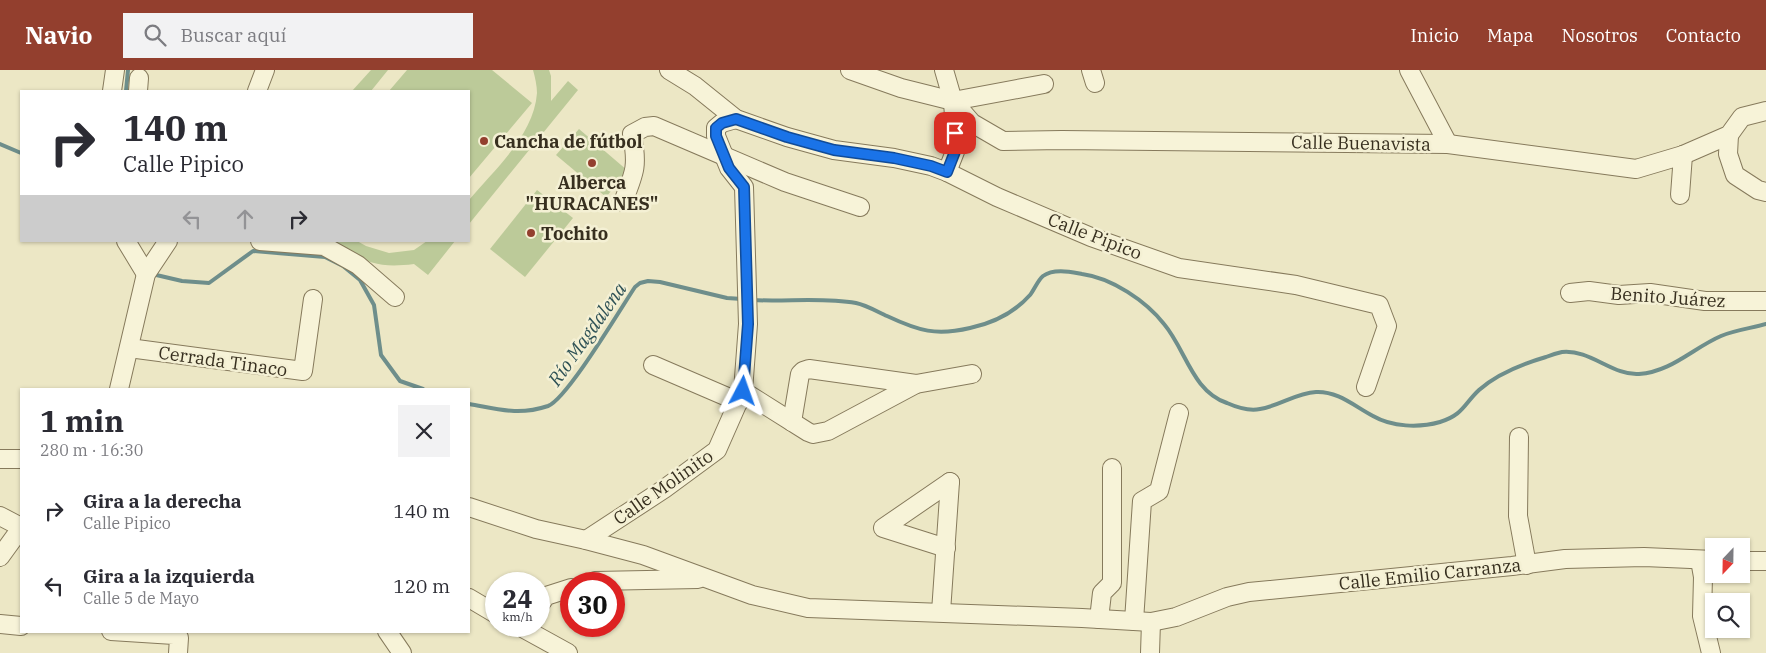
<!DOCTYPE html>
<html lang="es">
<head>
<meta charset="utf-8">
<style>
	:root { --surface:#fff; --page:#f2f2f3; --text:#2b2b33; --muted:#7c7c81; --accent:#933f2e }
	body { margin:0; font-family:"IBM Plex Serif",serif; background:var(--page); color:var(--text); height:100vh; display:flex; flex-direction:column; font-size:19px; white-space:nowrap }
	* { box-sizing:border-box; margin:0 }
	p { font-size:16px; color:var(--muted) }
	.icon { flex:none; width:28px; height:28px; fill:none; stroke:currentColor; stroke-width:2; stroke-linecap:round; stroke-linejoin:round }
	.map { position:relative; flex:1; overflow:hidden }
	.details { position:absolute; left:20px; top:318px; width:450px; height:245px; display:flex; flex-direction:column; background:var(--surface); border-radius:0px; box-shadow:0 1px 4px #0004 }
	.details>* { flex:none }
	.top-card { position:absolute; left:20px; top:20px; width:450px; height:152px; border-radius:0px; box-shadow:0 1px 4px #0004; background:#fff; color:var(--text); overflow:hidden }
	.needle { width:32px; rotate:202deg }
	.fabs { position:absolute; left:1705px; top:468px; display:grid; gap:10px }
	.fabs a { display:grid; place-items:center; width:45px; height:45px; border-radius:0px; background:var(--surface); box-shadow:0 1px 4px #0004; font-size:25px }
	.speed { position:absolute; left:485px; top:502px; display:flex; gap:10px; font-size:25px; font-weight:700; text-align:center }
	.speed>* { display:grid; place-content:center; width:65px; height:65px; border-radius:50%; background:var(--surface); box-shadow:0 1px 4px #0004; line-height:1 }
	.speed small { font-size:12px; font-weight:400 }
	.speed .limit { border:8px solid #d22; background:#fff; color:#111 }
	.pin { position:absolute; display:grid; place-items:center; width:42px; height:42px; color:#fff; margin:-21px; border-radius:10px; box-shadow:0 2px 8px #0006 }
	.me { position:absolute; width:55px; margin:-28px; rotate:4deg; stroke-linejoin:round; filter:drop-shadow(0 0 4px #0008) }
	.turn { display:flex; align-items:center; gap:18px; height:105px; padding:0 20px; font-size:22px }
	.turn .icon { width:65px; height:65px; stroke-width:2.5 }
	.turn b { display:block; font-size:35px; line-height:42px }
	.lanes { display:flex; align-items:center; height:48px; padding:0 20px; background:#0003; justify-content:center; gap:25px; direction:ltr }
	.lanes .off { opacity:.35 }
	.round { display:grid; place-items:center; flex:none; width:52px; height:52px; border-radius:0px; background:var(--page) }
	.head { display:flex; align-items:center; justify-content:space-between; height:85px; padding:0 20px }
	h1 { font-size:30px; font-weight:800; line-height:38px }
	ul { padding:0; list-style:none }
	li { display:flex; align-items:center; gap:15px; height:75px; padding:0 20px }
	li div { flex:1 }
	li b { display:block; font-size:19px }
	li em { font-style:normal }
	header { display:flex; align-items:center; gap:30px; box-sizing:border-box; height:70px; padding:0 25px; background:var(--accent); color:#fff }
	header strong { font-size:24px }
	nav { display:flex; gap:28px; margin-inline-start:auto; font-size:18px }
	.search { width:350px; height:45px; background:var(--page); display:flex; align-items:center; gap:12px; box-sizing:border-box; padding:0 18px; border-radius:0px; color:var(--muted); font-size:19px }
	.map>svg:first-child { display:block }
	.green { fill:#bcca99 }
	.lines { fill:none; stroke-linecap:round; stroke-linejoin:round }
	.stream { stroke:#6e8e8b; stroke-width:4 }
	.minor-casing { stroke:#867a5c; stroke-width:20 }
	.minor { stroke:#f7f3d8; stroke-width:18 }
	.route-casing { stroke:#114b97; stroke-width:12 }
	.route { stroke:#1a73e8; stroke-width:9 }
	.poi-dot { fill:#933f2e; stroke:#f4f0d4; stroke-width:2 }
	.labels { text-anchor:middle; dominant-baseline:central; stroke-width:5; stroke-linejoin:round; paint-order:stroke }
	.poi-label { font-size:18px; font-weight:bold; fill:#372f1f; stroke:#f4f0d4; text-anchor:start }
	.street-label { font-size:18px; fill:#372f1f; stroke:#f4f0d4 }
	.water-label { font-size:19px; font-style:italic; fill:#2f5256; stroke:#f4f0d4 }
</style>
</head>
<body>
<header>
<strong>Navio</strong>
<div class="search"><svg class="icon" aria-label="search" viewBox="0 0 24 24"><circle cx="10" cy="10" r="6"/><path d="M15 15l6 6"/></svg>Buscar aquí</div>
<nav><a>Inicio</a><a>Mapa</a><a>Nosotros</a><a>Contacto</a></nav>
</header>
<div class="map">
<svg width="1766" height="583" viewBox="0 0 1766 583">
	<rect width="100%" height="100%" fill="#ece7c5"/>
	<!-- green -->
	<g class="green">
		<polygon points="371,0 388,0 371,21 352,21"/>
		<polygon points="407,0 492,0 532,33 469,108 469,21 389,21"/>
		<path d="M533,0H549L551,6V31L568,11L578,20L469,154V130C495,99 534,65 537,23C537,16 535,7 533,0Z"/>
		<polygon points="579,59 628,101 606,127 556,85"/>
		<polygon points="537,120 573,148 525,207 490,179"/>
		<path d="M331,171H357L366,176L389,183L414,180L427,171H455L428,205L414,194C375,199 363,191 331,171Z"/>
	</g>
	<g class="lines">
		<!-- stream -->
		<g class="stream">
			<polyline points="126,21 128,0"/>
			<polyline points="0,74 21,83"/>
			<polyline points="152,204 182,211 209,213 253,181 325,187 343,196 360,210 374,235 381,285 400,311 423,319"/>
			<path d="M752,230C786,232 822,227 856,233C866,235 878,242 887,246C919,261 936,266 970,258C993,253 1014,243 1030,225C1034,220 1038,210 1043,206C1054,198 1071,202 1082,204C1112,208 1146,231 1164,254C1186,280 1192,321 1227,333C1236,337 1250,341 1260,339C1279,336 1296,323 1316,322C1338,321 1354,336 1373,346C1392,357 1419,358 1440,352C1463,345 1464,334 1479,320C1498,303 1522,294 1546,287C1551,285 1557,283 1562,282C1590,279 1613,306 1639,304C1671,302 1693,278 1721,266C1735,260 1752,258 1766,254"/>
			<path d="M469,334C498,339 518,346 548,336C567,329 621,238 635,217L640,213L648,211L660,212L727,228L742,229"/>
		</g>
		<!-- minor casing -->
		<g class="minor-casing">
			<g id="minor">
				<polyline points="669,0 695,16 736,49 787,67 834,80 894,88 931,96 947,102 997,127 1091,167 1179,198 1296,215 1379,235 1387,256 1366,317"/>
				<polyline points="850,0 901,18 953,31 1044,14"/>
				<polyline points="944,0 953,31 956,79 947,102"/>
				<polyline points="1091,0 1095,13"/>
				<polyline points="1409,0 1448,74"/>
				<polyline points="112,21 115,0"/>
				<polyline points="138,21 139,8"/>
				<polyline points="257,21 265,0"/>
				<polyline points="953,31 972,53 1003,71 1062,70 1448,74 1636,99 1683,85 1729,65 1742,47 1766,41"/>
				<polyline points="1729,65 1728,84 1735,105 1758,120 1766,122"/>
				<polyline points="1680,125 1683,85"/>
				<path d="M623,132C635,102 638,96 632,64L645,57L654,56L785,112L860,137"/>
				<polyline points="126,171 146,204"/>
				<polyline points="260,171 324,176 358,195 395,227"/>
				<polyline points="1570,223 1589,221 1619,225 1650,223 1705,231 1766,231"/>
				<polyline points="129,278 303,301 313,229"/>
				<polyline points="653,295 739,332"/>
				<polyline points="119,319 146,204 168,171"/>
				<polyline points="743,321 808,362 813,364 828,361 916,314 972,304"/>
				<polyline points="792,352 800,304 803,301 809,299 916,314"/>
				<polyline points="1519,367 1518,446 1527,495"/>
				<polyline points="0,389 21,389"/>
				<polyline points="469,437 536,459 586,470 643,485 752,525 808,538 1082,548 1151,552 1176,547 1227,527 1249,522 1512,496 1565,489 1644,487 1714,490"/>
				<polyline points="0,446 21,457"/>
				<polyline points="586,470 664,419 717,380 743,321 748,254 744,117 729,98 716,66 716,58 722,53 736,49"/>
				<polyline points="946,478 883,458 950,412"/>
				<polyline points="0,487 21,458"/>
				<polyline points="1700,490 1703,507 1702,546 1711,583"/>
				<polyline points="1741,491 1766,491"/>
				<polyline points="587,514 595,511 698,509"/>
				<polyline points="469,528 496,544"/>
				<polyline points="539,536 546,526 571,518"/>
				<polyline points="941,542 950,412"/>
				<polyline points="1099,549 1102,523 1112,513 1112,398"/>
				<polyline points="1134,551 1142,431 1159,421 1179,343"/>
				<polyline points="0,554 21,556"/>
				<polyline points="519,556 568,583"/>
				<polyline points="111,561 174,565 179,568 178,583"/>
				<polyline points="387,561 402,583"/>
				<polyline points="1150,583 1151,552"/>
			</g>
		</g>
		<!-- minor -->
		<use href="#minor" class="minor"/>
	</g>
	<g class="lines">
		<!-- route casing -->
		<g class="route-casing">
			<polyline id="route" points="743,321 748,254 744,117 729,98 716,66 716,58 722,53 736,49 787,67 834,80 894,88 931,96 947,102 956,79 955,63"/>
		</g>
		<!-- route -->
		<use href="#route" class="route"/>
	</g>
	<!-- markers -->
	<g class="poi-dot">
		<circle cx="484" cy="71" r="5"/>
		<circle cx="592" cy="93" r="5"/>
		<circle cx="531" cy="163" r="5"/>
	</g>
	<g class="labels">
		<!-- poi labels -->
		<g class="poi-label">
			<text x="494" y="71">Cancha de fútbol</text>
			<text x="592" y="112" text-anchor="middle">Alberca<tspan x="592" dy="21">"HURACANES"</tspan></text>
			<text x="541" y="163">Tochito</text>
		</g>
		<!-- street labels -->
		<g class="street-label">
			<text transform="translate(1361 73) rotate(1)">Calle Buenavista</text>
			<text transform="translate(1095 166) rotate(21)">Calle Pipico</text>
			<text transform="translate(1668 227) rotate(4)">Benito Juárez</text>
			<text transform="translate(223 291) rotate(8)">Cerrada Tinaco</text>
			<text transform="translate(663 417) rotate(-35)">Calle Molinito</text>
			<text transform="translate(1430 504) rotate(-6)">Calle Emilio Carranza</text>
		</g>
		<!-- water labels -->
		<g class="water-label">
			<text transform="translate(587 264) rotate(-55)">Río Magdalena</text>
		</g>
	</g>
</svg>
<div class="fabs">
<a><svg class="needle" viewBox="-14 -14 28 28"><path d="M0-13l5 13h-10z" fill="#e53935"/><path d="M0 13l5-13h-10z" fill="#7c7c81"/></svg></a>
<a><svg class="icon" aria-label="search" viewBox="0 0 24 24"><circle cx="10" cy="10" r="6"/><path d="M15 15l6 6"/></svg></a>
</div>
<div class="speed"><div>24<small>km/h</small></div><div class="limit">30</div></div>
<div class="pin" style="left:955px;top:63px;background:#d93025"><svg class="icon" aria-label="arrive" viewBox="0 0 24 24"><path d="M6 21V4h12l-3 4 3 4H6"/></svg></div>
<svg class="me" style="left:743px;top:321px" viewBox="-20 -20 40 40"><path d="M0-17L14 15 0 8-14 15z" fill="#1a73e8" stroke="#fff" stroke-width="4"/></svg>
<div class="top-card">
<div class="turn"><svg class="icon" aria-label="right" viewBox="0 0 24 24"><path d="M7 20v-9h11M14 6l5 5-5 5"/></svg><div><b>140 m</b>Calle Pipico</div></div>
<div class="lanes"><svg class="icon off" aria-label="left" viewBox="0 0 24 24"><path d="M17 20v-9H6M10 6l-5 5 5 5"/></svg><svg class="icon off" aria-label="ahead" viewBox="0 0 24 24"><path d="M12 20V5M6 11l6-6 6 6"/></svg><svg class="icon" aria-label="right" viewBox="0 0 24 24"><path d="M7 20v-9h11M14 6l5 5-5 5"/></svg></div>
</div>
<section class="details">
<div class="head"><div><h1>1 min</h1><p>280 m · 16:30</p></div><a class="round"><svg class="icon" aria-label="close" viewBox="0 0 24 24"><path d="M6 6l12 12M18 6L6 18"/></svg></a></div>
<ul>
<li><svg class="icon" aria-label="right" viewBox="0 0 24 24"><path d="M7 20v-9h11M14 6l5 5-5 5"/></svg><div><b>Gira a la derecha</b><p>Calle Pipico</p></div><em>140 m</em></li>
<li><svg class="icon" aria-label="left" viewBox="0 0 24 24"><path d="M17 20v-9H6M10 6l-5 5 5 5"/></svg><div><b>Gira a la izquierda</b><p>Calle 5 de Mayo</p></div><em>120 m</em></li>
</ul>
</section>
</div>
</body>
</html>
